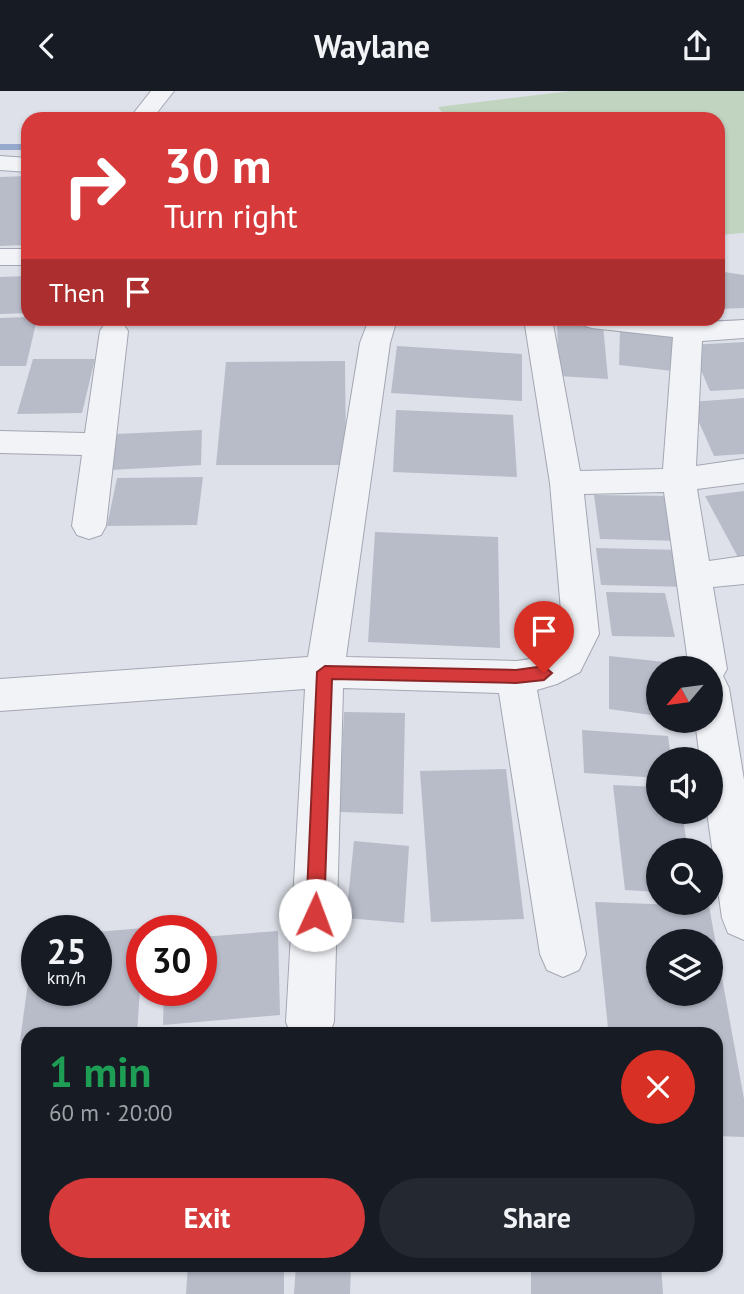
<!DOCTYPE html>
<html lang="en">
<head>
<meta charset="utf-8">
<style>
	:root { --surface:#171b24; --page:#242831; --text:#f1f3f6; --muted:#9ea1a6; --accent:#d73a3a }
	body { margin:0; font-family:"PT Sans",sans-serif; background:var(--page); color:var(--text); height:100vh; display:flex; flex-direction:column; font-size:26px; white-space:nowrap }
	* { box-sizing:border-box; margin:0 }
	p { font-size:23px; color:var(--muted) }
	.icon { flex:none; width:38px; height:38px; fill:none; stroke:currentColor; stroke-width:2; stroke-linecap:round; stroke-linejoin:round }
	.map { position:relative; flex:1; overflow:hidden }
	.panel { position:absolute; left:21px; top:936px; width:702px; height:245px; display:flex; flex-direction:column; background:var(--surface); border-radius:21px; box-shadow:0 2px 5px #0004 }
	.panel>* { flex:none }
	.guide { position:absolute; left:21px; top:21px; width:704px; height:214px; border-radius:21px; box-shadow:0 2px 5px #0004; background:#d73a3a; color:#fff; overflow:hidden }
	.needle { width:46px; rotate:241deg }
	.controls { position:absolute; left:646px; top:565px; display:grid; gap:14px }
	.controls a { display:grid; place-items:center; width:77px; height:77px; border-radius:50%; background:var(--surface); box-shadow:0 2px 5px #0004; font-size:35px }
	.speed { position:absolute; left:21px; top:824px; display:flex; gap:14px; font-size:35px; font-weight:700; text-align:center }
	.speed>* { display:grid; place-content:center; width:91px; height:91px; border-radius:50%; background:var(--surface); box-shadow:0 2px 5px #0004; line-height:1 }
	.speed small { font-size:18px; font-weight:400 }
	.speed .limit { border:10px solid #d22; background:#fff; color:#111 }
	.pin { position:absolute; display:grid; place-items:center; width:60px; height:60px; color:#fff; margin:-72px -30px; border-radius:50% 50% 50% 0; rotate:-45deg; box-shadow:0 0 7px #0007 }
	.pin .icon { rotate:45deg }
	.me { position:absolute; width:77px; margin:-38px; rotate:2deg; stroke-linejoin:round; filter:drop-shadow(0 0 5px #0008) }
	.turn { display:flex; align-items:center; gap:24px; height:147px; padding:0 28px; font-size:32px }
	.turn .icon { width:91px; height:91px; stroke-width:2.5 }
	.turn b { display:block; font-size:49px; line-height:60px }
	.then { display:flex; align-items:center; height:66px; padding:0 28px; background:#0003; gap:14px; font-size:26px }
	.round { display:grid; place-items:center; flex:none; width:74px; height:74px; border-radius:37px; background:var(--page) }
	.summary { display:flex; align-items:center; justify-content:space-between; height:119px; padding:0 28px }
	h1 { font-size:42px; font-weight:800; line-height:52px; color:#1e9e55 }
	.primary-button { display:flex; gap:14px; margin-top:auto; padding:14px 28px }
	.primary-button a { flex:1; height:80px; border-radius:42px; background:var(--accent); color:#fff; font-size:28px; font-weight:800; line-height:80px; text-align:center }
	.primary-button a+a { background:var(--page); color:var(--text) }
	header { display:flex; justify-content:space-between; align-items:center; height:91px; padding:0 28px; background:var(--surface); font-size:32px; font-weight:800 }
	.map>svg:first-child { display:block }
	.green { fill:#c1d4bf }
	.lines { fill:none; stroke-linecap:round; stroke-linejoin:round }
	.stream { fill:#97a9cc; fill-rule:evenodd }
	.building { fill:#b8bcc9; fill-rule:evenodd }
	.street-casing { stroke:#a3a7b3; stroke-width:2 }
	.street { fill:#f2f3f7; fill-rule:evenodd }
	.route { fill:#d73a3a; stroke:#8c2626; stroke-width:2 }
</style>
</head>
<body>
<header><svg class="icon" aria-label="back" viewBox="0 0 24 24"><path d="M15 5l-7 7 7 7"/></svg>Waylane<svg class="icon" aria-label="share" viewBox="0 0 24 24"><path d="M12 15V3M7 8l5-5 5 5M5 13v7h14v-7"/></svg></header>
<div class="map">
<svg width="744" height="1203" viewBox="0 0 744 1203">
	<rect width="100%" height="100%" fill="#dee1e9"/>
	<!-- green -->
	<polygon class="green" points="570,0 744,0 744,142 718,144 718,28 447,28 438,16"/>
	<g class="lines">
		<!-- stream -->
		<rect class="stream" x="0" y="53" width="28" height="6"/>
	</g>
	<!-- building -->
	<g class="building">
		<polygon points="28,85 25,154 0,155 0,86"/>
		<polygon points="718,180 744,184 744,217 718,218"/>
		<polygon points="28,185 28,222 0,223 0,186"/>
		<polygon points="28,226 37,228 26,275 0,275 0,227"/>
		<polygon points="557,232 603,234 608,288 559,285"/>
		<polygon points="620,240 681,247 682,281 619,274"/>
		<polygon points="744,251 744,298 710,300 690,254"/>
		<polygon points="397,255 522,263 522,310 391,302"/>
		<polygon points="33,268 95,268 82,322 17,323"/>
		<polygon points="345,270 346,374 216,374 226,271"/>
		<polygon points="744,307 744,363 714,365 690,311"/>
		<polygon points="396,319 513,324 517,386 393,381"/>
		<polygon points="202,339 201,374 111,379 116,343"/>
		<polygon points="203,386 197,434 107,435 117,387"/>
		<polygon points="744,400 744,469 740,470 705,405"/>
		<polygon points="594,404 673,405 682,450 600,448"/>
		<polygon points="375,441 498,446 500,557 368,551"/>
		<polygon points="596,457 682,459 690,496 601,494"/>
		<polygon points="606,501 665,502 675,546 612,545"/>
		<polygon points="609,565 674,572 674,578 658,578 658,625 609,618"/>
		<polygon points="344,621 405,622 403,723 339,721"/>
		<polygon points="582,639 668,645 671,668 658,668 658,687 584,682"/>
		<polygon points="506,678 524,828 431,831 420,680"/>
		<polygon points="613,694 658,696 658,721 682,721 688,760 658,760 658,801 625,799"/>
		<polygon points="354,750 409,755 404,832 346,827"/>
		<path d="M595,811L709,815L744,1008V1046L716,1045V943H566L565,936L608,937ZM658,850H710V903H658Z"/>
		<polygon points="144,837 137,943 28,943 28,949 20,950 35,840 37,900 96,900 96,841"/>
		<polygon points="278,840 280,924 163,934 164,900 201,900 201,846"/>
		<polygon points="188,1174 284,1174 284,1203 186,1203"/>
		<polygon points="296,1174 351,1174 350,1203 294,1203"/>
		<polygon points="531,1174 661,1174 663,1203 531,1203"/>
	</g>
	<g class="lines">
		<!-- street casing -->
		<g class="street-casing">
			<g id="street">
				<polygon points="151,0 174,0 152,28 129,28"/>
				<polygon points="0,65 28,67 28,81 0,79"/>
				<rect x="0" y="158" width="28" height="16"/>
				<path d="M369,228H397L390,252L346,566L516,570C541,567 550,566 563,543L550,392L524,228H552L580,380L663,378L673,246L592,237L582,234L578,228C633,228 689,233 744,229V247L702,250L696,375L744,368V392L697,398L709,470L744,465V493L713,496L727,578L723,585L729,597L744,689V849L728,842L722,827L707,721H710V668H700L695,630H710V578H689L664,401L584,403L599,543L580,581L557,593L537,599L586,863L579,879L563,886L547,879L540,863L499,602L343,597L334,931L329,943H291L286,931L305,598L0,620V588L308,566L360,252Z"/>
				<polygon points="114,231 124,234 128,240 106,435 101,444 89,448 77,444 72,435 82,364 0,362 0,340 85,342 100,240 104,234"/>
			</g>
		</g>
		<!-- street -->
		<use href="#street" class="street"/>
	</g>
	<!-- route -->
	<polygon class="route" points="325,575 516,579 544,575 552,582 544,589 516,592 332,588 324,824 321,830 315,833 308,830 306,824 317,581"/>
</svg>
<div class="controls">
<a><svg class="needle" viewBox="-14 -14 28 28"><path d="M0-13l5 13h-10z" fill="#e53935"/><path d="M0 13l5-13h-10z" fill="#9ea1a6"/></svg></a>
<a><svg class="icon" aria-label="sound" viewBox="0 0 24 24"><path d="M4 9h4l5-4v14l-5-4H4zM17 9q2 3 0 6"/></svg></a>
<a><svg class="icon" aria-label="search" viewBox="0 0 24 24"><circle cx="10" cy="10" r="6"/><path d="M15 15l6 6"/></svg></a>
<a><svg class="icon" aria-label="layers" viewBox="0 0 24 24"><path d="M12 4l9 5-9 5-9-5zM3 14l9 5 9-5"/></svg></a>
</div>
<div class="speed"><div>25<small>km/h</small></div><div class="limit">30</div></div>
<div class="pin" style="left:544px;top:582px;background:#d93025"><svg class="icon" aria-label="arrive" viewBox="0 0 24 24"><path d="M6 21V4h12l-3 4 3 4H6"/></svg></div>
<svg class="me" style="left:315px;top:824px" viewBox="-20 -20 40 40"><circle r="19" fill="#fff"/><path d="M0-13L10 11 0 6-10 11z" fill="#d73a3a"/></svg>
<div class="guide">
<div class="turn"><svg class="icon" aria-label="right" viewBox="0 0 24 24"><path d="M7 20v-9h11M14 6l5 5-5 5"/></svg><div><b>30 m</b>Turn right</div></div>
<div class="then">Then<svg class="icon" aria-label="arrive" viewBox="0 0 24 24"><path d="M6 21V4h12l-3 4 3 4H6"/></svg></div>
</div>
<section class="panel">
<div class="summary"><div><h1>1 min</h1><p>60 m · 20:00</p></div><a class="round" style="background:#d93025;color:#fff"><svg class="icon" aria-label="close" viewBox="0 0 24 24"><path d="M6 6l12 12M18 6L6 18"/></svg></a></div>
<div class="primary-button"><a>Exit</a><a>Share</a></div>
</section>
</div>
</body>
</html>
